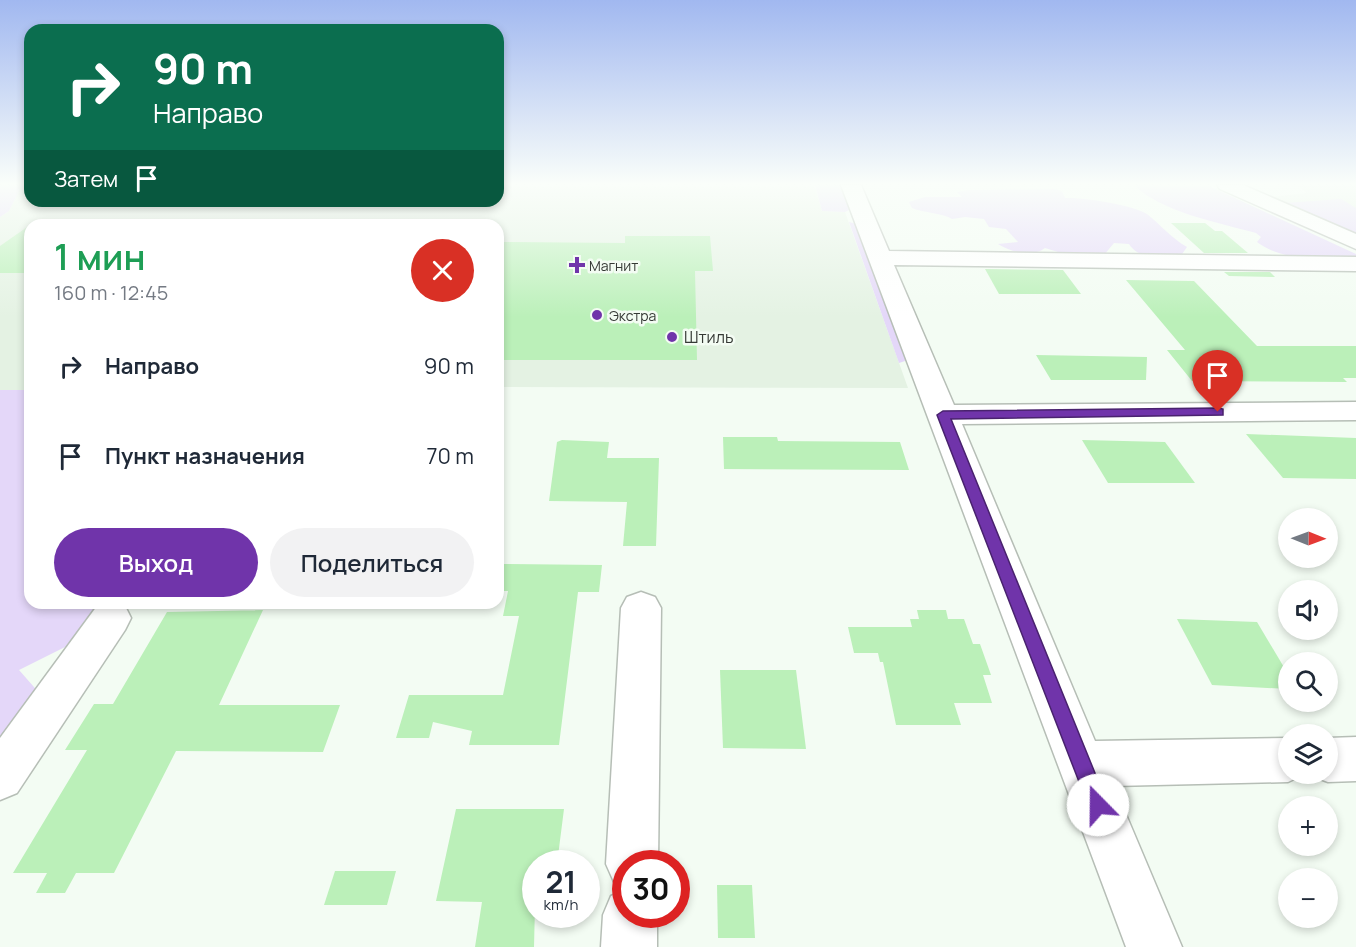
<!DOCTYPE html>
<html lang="ru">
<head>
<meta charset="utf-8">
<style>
	:root { --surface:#fff; --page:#f2f2f3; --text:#1f2937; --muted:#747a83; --accent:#7034aa }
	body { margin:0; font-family:Manrope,sans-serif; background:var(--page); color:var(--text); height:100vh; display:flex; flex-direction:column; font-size:22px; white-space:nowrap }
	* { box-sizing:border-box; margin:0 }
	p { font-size:20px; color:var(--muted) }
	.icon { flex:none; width:33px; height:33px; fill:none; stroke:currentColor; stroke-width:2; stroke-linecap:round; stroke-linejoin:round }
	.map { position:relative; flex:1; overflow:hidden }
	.side { position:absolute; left:24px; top:219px; width:480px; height:390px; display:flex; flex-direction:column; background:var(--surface); border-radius:18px; box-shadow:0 3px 9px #0003 }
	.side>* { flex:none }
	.guide { position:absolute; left:24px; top:24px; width:480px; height:183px; border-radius:18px; box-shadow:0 3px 9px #0003; background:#0b6e4f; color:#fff; overflow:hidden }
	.needle { width:39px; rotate:91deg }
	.fabs { position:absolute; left:1278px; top:508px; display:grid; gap:12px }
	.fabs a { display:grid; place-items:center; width:60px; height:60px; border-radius:50%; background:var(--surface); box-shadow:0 3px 9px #0003; font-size:30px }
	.speed { position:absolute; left:522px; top:850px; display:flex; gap:12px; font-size:30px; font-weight:700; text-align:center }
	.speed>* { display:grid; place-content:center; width:78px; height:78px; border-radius:50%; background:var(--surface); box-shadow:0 3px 9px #0003; line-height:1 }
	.speed small { font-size:15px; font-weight:400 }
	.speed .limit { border:9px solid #d22; background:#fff; color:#111 }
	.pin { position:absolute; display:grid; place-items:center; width:51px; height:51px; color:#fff; margin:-62px -26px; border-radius:50% 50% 50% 0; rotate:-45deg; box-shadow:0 0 6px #0007 }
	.pin .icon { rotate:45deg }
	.me { position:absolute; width:66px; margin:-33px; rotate:338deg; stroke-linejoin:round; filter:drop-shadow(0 0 4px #0008) }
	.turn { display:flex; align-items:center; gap:21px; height:126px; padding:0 30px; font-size:27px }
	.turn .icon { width:78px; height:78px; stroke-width:2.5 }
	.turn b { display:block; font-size:42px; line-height:51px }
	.then { display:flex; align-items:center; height:57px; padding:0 30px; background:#0003; gap:12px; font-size:22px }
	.round { display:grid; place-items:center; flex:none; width:63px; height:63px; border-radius:32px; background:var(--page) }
	.head { display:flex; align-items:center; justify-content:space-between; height:102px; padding:0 30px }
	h1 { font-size:36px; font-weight:600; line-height:45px; color:#1e9e55 }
	.button { display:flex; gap:12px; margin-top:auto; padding:12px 30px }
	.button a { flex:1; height:69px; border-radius:36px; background:var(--accent); color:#fff; font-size:24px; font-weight:600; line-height:69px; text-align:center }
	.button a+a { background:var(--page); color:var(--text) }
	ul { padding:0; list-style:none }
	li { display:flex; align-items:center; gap:18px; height:90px; padding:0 30px }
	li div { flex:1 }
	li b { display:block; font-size:22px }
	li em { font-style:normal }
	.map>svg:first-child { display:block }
	.built { fill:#e4f2e3 }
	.green { fill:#e4d7f9 }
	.building { fill:#bbf0b9 }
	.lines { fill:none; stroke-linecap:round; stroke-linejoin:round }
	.minor-casing { stroke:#b6beb6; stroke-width:3 }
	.minor { fill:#fff; fill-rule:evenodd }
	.route { fill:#7034aa; stroke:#49226e; stroke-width:1.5 }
	.poi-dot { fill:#7034aa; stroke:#f3fcf3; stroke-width:2 }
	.labels { text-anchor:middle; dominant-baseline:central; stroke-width:5; stroke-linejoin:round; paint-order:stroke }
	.far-poi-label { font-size:14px; fill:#353935; stroke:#f3fcf3; text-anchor:start }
	.poi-label { font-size:16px; fill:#353935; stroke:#f3fcf3; text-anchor:start }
</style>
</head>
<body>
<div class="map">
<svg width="1356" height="947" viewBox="0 0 1356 947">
	<rect width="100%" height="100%" fill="#f3fcf3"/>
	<!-- built -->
	<g class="built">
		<polygon points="22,185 30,185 30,201 498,201 498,187 815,187 822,211 845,212 908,388 498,387 498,225 30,225 30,390 0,390 0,217 9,211"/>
		<polygon points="1296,185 1356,185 1356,237 1271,197 1307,193"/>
	</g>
	<!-- green -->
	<g class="green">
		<polygon points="0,185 22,185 9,211 0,217"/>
		<polygon points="815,185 844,185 853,208 845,212 822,211"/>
		<path d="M1134,185L1209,186L1356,254V258C1322,257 1285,263 1257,242L1261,237L1256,233C1220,223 1161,212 1134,185Z"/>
		<path d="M1055,189L1062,191L1065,198C1081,197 1134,205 1147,214C1161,225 1171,238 1187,247L1180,257C1163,257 1140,261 1129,244L1114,243L1104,255L1058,252L1045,248C1032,258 1011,252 998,244L1018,242L1006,229L989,227L984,219L965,217L952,219C943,213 924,213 912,208L909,202L925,197H962L957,192L969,190Z"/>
		<polygon points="1341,199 1356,208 1356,235 1284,203"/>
		<polygon points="849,222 861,225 911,359 899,363"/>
		<polygon points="0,390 30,390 30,603 108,603 81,639 19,670 41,695 0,751"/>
	</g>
	<!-- building -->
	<g class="building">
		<polygon points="1171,223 1205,223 1215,231 1222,231 1248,253 1204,253"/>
		<polygon points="30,225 30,273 0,273 0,246"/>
		<polygon points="625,236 710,236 713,271 695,271 697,360 498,360 498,242 625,243"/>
		<polygon points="985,269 1063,270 1081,294 999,294"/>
		<polygon points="1224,272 1270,272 1275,277 1229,276"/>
		<polygon points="1126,280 1194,281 1257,346 1356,346 1356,378 1343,378 1347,382 1192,381 1167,350 1185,350"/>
		<polygon points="1036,355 1147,357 1146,380 1051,380"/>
		<polygon points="1246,434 1356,438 1356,479 1283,478"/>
		<polygon points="723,437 777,437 778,441 900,442 909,470 724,469"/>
		<polygon points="562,440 609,442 607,458 659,458 656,546 623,546 627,502 549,501 557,442"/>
		<polygon points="1082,440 1165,442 1195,483 1108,483"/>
		<polygon points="501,564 602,565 599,592 578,592 559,745 469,745 472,731 433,722 429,738 396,738 409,695 503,695 519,616 503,616 508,591 498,591"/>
		<polygon points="263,610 219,705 340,705 323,752 176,751 114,873 76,873 65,893 36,893 47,873 13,873 87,750 65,750 94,704 113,704 167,612"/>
		<polygon points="917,610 946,610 948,619 964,619 973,644 980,644 991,675 983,675 992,703 954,703 961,725 896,725 883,662 880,662 878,653 854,653 848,627 912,627 910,619 919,619"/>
		<polygon points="1177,619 1257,622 1288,674 1288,689 1212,685"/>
		<polygon points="720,670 796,670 806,749 723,748"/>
		<polygon points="456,809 564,809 557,864 536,864 534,947 475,947 482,902 436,901"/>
		<polygon points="335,871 396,871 387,905 324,905"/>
		<polygon points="717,885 752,885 755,938 718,938"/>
	</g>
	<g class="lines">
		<!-- minor casing -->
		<g class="minor-casing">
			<g id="minor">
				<polygon points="841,185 861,185 889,251 1356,257 1356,271 894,265 954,405 1356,402 1356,420 962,424 1095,741 1288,738 1288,774 1305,774 1288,782 1114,786 1182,947 1126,947"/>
				<polygon points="1217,185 1243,185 1356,234 1356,249 1220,189"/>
				<polygon points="641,592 655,597 661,608 658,864 626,864 626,887 614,882 606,864 621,608 627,597"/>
				<polygon points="107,603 125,606 131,618 125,630 17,793 0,800 0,738 97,606"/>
				<polygon points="1356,737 1356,781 1328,782 1312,776 1328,774 1328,738"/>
				<polygon points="626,890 626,915 657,915 657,947 601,947 603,915 611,896"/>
			</g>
		</g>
		<!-- minor -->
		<use href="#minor" class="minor"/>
	</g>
	<!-- sky -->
	<linearGradient id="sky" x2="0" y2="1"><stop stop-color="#a1b8f0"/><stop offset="0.58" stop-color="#fafefa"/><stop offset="1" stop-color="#fafefa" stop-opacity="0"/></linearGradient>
	<rect width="1356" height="317" fill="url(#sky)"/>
	<!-- route -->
	<polygon class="route" points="1218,408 1223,409 1223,415 951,419 1108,805 1105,812 1098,815 1091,812 1088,805 937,415 943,411"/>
	<!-- markers -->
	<g class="poi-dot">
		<path d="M574 256h6v6h6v6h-6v6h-6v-6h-6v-6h6z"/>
		<circle cx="597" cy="315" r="6"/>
		<circle cx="672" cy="337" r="6"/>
	</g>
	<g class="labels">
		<!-- far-poi labels -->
		<g class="far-poi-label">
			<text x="589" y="265">Магнит</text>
			<text x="609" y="315">Экстра</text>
		</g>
		<!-- poi labels -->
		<g class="poi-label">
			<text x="684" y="337">Штиль</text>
		</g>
	</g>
</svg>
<div class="fabs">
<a><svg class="needle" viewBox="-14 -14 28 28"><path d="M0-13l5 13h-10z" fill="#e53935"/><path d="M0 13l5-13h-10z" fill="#747a83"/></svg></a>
<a><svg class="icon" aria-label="sound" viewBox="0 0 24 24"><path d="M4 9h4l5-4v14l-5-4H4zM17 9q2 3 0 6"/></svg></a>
<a><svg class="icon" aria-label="search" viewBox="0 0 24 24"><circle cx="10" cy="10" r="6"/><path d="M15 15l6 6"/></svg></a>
<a><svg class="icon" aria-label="layers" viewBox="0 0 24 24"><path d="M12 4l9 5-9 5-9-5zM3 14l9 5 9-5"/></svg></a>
<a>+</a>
<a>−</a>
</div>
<div class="speed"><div>21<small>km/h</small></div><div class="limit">30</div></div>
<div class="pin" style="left:1218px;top:412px;background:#d93025"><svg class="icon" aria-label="arrive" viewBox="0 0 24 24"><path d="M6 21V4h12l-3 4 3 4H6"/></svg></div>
<svg class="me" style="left:1098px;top:805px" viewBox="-20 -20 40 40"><circle r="19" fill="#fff"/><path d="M0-13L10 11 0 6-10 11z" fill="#7034aa"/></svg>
<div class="guide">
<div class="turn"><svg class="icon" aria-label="right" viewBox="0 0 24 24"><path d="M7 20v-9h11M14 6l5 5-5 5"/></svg><div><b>90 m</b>Направо</div></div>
<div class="then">Затем<svg class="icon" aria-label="arrive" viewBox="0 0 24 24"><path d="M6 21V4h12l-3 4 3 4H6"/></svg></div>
</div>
<section class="side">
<div class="head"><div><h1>1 мин</h1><p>160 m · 12:45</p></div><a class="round" style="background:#d93025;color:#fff"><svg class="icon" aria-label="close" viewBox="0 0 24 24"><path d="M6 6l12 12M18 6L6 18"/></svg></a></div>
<ul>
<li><svg class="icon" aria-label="right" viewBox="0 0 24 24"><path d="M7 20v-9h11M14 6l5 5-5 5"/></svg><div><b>Направо</b></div><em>90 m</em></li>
<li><svg class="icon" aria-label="arrive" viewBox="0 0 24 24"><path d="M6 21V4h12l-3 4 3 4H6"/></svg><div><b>Пункт назначения</b></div><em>70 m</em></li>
</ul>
<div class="button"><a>Выход</a><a>Поделиться</a></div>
</section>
</div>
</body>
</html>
